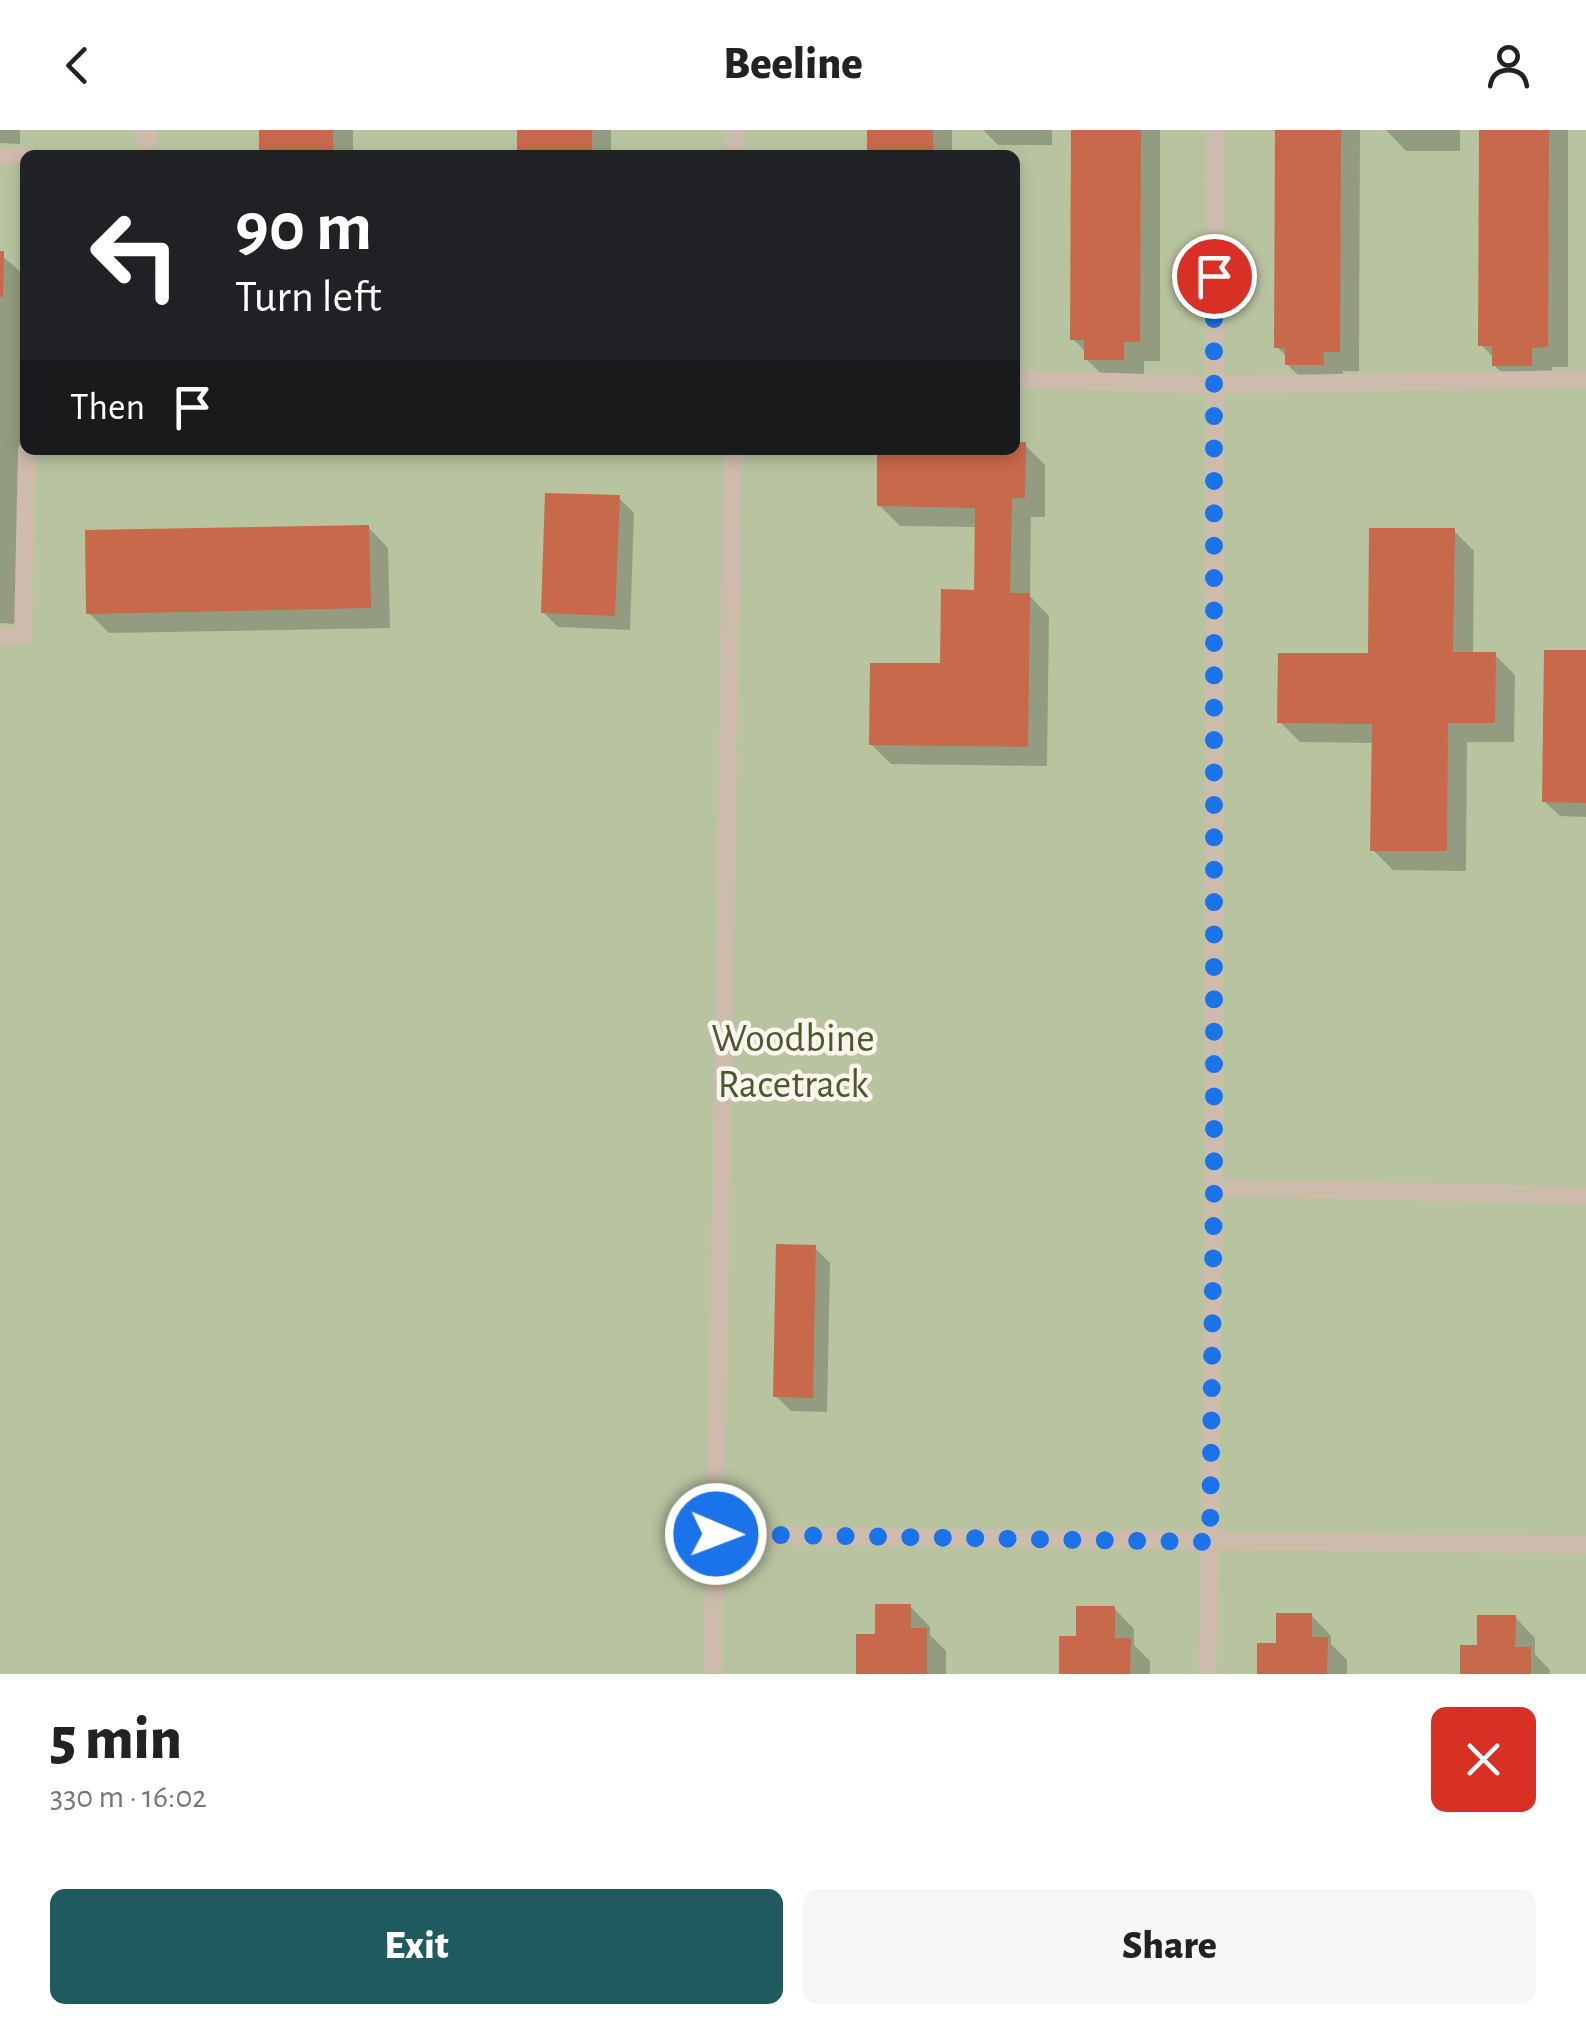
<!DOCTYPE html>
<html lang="en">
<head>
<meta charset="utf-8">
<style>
	:root { --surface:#fff; --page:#f6f6f6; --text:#222; --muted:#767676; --accent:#1f5a5e }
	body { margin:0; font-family:"Alegreya Sans",sans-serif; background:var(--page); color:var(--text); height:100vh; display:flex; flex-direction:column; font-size:38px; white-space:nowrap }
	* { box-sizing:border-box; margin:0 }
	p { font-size:32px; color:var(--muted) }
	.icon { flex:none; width:55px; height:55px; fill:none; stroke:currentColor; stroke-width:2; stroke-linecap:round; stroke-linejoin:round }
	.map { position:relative; height:1544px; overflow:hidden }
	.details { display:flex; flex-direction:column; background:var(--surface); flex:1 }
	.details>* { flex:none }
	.hud { position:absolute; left:20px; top:20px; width:1000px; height:305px; border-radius:15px; box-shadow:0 5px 15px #0003; background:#202124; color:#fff; overflow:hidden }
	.pin { position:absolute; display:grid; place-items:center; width:85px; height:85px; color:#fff; margin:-42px; border:5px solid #fff; border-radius:50%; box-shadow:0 2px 10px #0007 }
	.me { position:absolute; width:110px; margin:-55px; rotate:91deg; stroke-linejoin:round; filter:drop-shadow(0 0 8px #0008) }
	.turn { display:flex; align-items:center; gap:35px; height:210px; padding:0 50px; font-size:45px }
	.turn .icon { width:130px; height:130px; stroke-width:2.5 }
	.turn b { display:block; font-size:70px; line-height:85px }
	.then { display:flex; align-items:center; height:95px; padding:0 50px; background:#0003; gap:20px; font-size:38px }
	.round { display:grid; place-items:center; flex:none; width:105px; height:105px; border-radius:15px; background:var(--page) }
	.overview { display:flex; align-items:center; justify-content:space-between; height:170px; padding:0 50px }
	h1 { font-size:60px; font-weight:800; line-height:75px }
	.button { display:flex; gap:20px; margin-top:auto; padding:20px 50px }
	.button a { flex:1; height:115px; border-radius:15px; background:var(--accent); color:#fff; font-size:40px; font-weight:800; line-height:115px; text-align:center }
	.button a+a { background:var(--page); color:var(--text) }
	header { display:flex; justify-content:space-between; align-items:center; height:130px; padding:0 50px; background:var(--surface); font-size:45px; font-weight:800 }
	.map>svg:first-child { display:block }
	.green { fill:#b8c4a0; fill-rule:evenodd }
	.shadow { fill:#0003 }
	.building { fill:#c8694b }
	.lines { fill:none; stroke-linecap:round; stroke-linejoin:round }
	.lane { stroke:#cdbbac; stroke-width:18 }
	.route { stroke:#1a73e8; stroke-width:18; stroke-dasharray:0 32.4 }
	.labels { text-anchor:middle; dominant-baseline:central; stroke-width:9; stroke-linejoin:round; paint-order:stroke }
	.park-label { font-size:40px; fill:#4a5a2e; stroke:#fbf5ee }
</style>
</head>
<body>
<header><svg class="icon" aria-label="back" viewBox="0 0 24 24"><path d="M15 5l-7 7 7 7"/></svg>Beeline<svg class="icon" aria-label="person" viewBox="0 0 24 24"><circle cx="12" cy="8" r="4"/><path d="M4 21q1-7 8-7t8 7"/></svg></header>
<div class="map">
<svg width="1586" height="1544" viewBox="0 0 1586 1544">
	<rect width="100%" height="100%" fill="#f4ebe1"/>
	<!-- green -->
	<path class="green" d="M0,0H1586V1544H0ZM25,25H1015V320H25Z"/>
	<!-- shadow -->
	<g class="shadow">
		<polygon points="0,0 20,0 20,14 0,13"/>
		<rect x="261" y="0" width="92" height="25"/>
		<rect x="519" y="0" width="92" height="25"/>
		<rect x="869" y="0" width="83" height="25"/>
		<polygon points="983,0 1052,0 1052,15 998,15"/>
		<polygon points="1073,0 1160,0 1160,231 1144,231 1144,249 1107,249 1086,229 1086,222 1073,209"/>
		<polygon points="1277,0 1360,0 1359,241 1343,241 1343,254 1307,254 1287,234 1287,227 1277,217"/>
		<polygon points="1386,0 1460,0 1460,21 1406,21"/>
		<polygon points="1481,0 1568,0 1568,237 1552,237 1552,255 1514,255 1494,235 1494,228 1481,215"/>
		<polygon points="0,124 23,144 17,494 0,493"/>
		<polygon points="1015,315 1025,315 1045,335 1045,387 1031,387 1030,466 1049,486 1047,636 891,634 871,614 942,536 976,462 977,397 900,396 879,375 880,320 1015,320"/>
		<polygon points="619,368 634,383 630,500 558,497 543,482"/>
		<polygon points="368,397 388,418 390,498 109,503 89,483"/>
		<polygon points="1454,401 1474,421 1473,525 1495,525 1515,545 1514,612 1467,612 1466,741 1393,740 1373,720 1374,613 1300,612 1280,592 1371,526"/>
		<polygon points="1586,523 1586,687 1560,686 1544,671"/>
		<polygon points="815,1118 830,1133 827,1282 791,1281 776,1266"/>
		<polygon points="910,1476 930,1497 930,1505 946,1521 946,1544 859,1544 878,1507"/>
		<polygon points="1114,1478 1134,1499 1134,1515 1150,1531 1150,1544 1062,1544 1079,1508"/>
		<polygon points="1311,1485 1331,1506 1331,1514 1347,1530 1347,1544 1260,1544 1278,1516"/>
		<polygon points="1515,1487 1535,1508 1535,1524 1550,1540 1550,1544 1462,1544 1480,1518"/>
	</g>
	<!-- building -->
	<g class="building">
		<rect x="259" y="0" width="74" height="25"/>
		<rect x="517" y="0" width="75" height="25"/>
		<rect x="867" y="0" width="66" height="25"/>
		<polygon points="1071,0 1141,0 1140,212 1124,212 1124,230 1084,230 1084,210 1070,210"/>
		<polygon points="1275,0 1341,0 1340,222 1323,222 1324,235 1285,235 1285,218 1274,218"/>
		<polygon points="1479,0 1549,0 1548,217 1532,218 1532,236 1492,236 1492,216 1478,216"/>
		<polygon points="0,121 4,121 3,167 0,167"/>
		<polygon points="1015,312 1026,312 1025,368 1012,368 1010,463 1030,463 1028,617 869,615 870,533 940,533 941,459 974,460 975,378 877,376 877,320 1015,320"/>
		<polygon points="545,363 620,365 615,486 541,483"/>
		<polygon points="369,395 371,478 86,484 85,400"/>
		<polygon points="1369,398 1455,398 1453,522 1496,522 1495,593 1448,593 1447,721 1370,721 1372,594 1277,593 1278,523 1368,523"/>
		<polygon points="1544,520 1586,520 1586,673 1542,672"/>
		<polygon points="776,1114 816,1115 813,1268 773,1267"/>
		<polygon points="875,1474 911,1474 911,1498 927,1498 927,1544 856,1544 856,1504 875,1504"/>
		<polygon points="1076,1476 1115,1476 1115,1508 1131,1508 1130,1544 1059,1544 1059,1506 1076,1506"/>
		<polygon points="1276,1483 1312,1483 1312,1507 1328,1507 1327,1544 1257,1544 1257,1513 1276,1513"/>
		<polygon points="1477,1485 1516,1485 1515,1517 1531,1517 1531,1544 1460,1544 1460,1515 1477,1515"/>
	</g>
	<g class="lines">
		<!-- lane -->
		<g class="lane">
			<polyline points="146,25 147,0"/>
			<polyline points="735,25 735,0"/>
			<polyline points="0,26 25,26"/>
			<polyline points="1015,249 1213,255 1586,249"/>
			<polyline points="0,507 23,506 27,320"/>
			<polyline points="1214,1057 1586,1066"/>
			<polyline points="715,1405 1586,1415"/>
			<polyline points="713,1544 733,320"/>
			<polyline points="1208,1544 1214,1057 1215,0"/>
		</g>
	</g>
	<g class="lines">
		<!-- route -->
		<polyline class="route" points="716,1404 1210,1412 1214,1057 1214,146"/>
	</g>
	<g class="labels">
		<!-- park labels -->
		<g class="park-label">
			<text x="793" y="909">Woodbine<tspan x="793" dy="46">Racetrack</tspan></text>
		</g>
	</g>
</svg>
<div class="pin" style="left:1214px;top:146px;background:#d93025"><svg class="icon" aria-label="arrive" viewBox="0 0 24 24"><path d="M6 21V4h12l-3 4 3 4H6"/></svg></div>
<svg class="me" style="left:716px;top:1404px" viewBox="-20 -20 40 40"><circle r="17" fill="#1a73e8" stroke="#fff" stroke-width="3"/><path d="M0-11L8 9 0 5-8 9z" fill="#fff"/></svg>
<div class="hud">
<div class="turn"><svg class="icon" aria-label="left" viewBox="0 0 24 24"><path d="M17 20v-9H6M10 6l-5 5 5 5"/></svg><div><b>90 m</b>Turn left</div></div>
<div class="then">Then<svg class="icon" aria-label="arrive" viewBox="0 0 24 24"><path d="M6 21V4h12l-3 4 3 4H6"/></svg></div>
</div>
</div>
<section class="details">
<div class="overview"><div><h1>5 min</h1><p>330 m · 16:02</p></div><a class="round" style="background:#d93025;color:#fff"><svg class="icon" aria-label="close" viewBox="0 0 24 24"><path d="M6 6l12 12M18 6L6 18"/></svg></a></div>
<div class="button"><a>Exit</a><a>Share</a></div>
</section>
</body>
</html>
